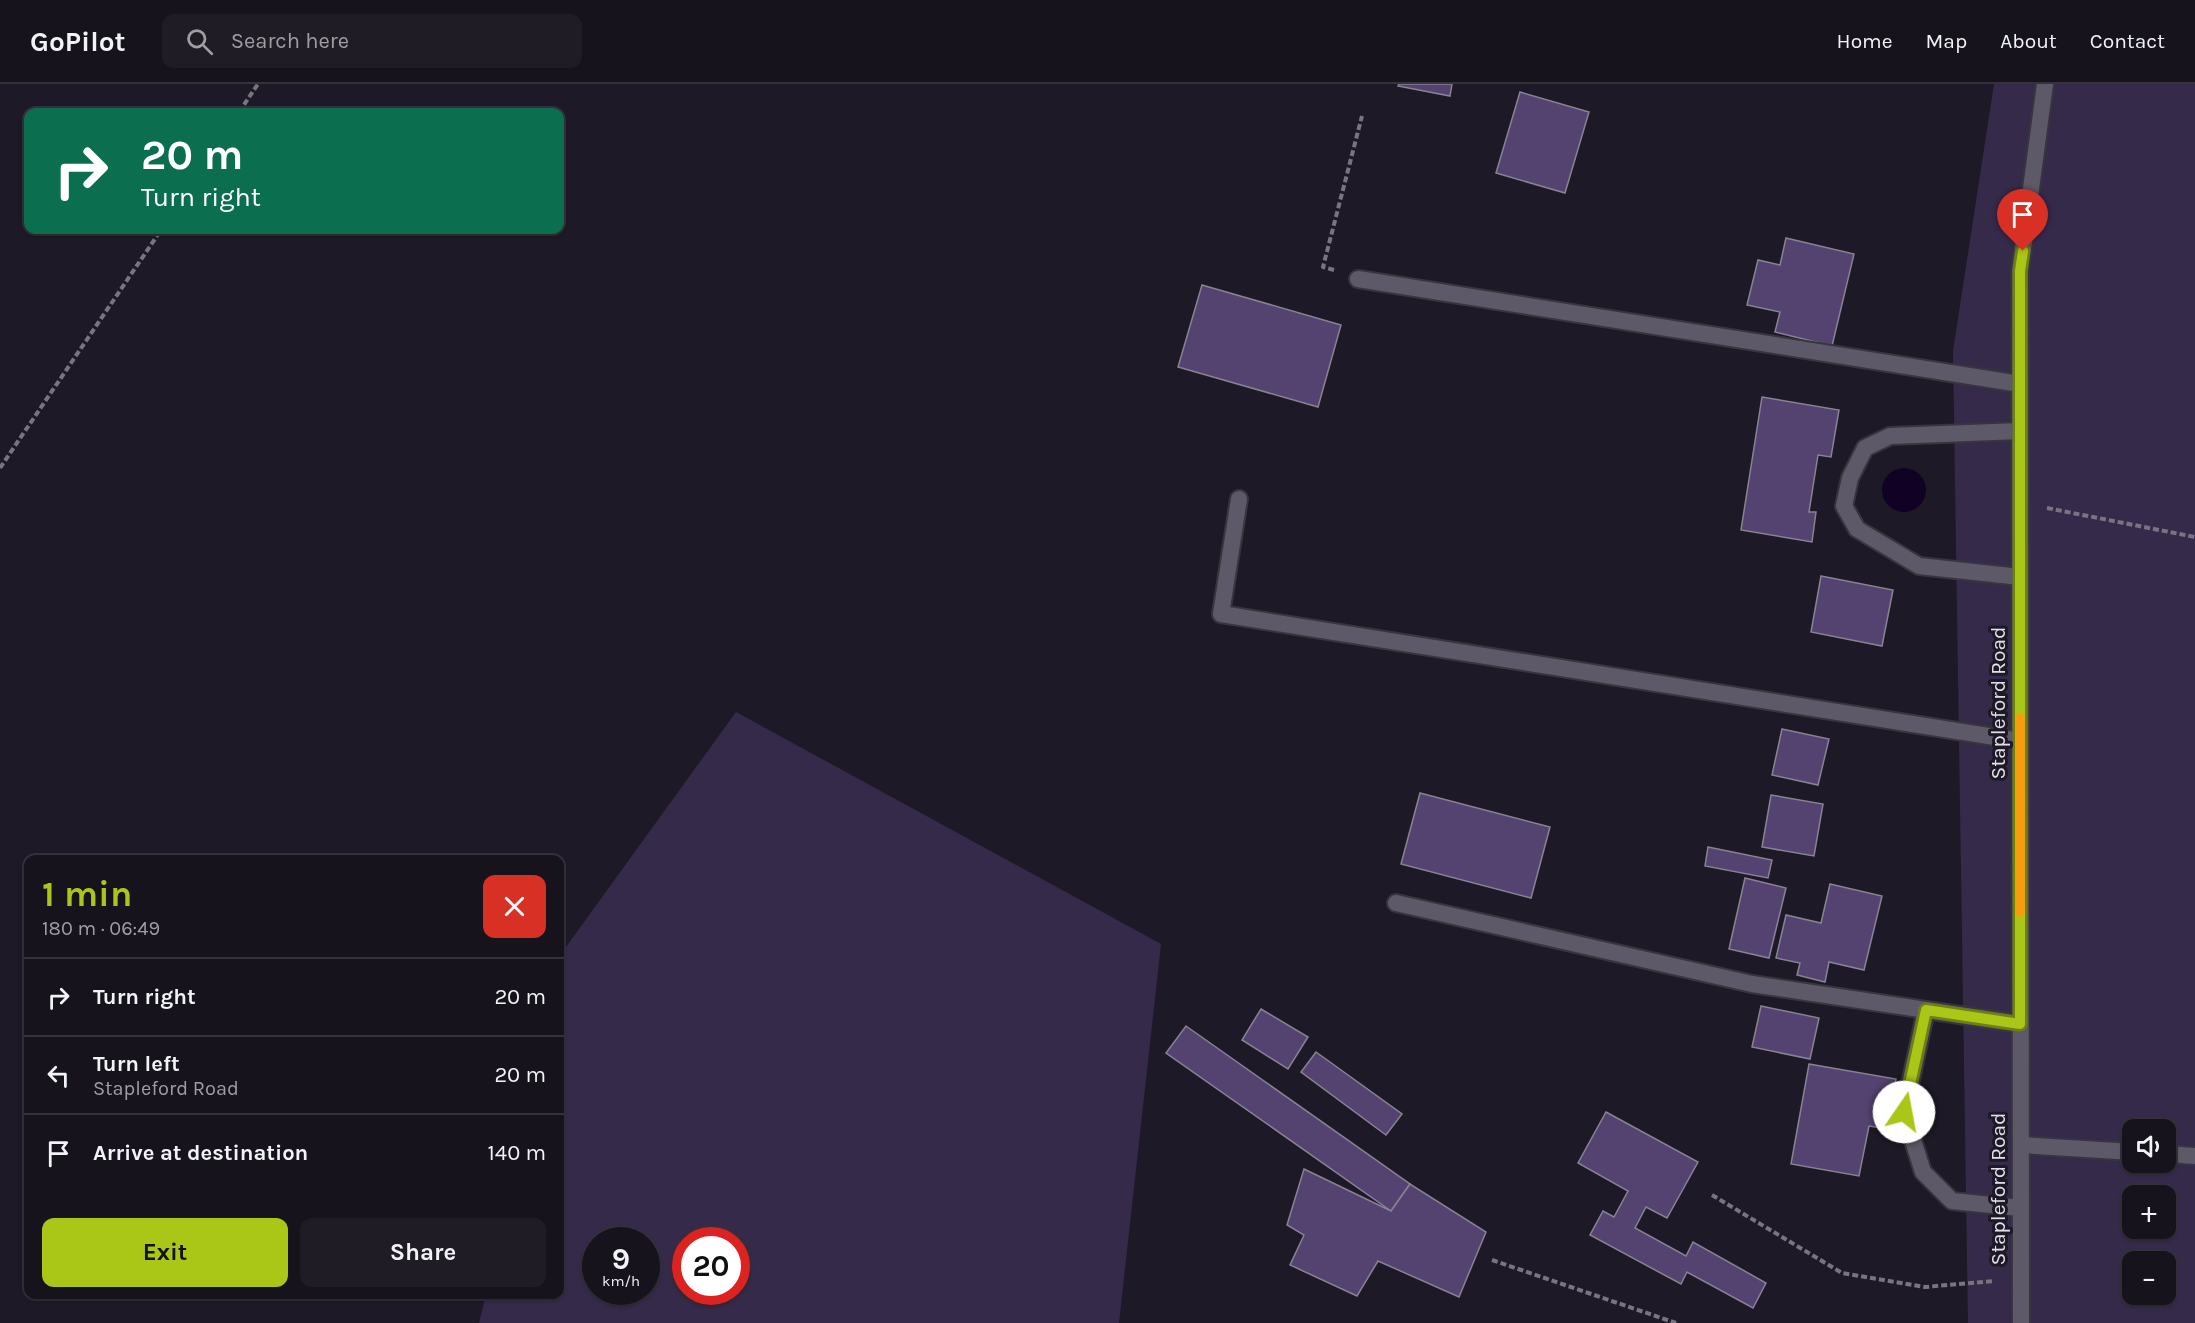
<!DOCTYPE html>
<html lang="en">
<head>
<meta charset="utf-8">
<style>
	:root { --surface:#16131c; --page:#1f1c25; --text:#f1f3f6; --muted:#9e9ea3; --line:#35323b; --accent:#aac718 }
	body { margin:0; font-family:Karla,sans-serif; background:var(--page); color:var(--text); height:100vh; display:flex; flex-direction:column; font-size:22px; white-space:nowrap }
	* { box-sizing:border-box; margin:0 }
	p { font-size:20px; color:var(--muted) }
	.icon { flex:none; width:33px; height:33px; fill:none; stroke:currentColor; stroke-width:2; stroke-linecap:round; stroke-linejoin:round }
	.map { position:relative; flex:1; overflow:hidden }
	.details { position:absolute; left:24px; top:771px; width:540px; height:444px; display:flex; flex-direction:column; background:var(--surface); border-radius:12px; box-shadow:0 2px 4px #0004,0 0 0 2px var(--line) }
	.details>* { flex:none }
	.top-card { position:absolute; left:24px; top:24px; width:540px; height:126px; border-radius:12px; box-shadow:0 2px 4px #0004,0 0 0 2px var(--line); background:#0b6e4f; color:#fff; overflow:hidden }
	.controls { position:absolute; left:2122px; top:1035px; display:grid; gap:12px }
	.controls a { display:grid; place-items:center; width:54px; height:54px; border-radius:12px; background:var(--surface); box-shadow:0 2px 4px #0004,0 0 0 2px var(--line); font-size:30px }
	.speed { position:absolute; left:582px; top:1143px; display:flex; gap:12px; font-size:30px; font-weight:700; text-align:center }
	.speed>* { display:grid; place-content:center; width:78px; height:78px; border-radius:50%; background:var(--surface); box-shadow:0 2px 4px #0004,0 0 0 2px var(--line); line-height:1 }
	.speed small { font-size:15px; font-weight:400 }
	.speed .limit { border:9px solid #d22; background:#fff; color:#111 }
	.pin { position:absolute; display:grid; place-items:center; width:51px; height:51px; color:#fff; margin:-62px -26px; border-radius:50% 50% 50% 0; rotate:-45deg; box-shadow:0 0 6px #0007 }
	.pin .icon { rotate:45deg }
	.me { position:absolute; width:66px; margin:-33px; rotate:12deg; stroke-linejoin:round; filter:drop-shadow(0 0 4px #0008) }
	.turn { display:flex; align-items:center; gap:21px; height:126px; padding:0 18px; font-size:27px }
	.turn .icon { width:78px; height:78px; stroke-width:2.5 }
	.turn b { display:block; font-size:42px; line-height:51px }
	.round { display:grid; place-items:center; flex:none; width:63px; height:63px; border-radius:12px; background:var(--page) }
	.head { display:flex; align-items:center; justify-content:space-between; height:102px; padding:0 18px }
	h1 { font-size:36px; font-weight:700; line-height:45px; color:var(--accent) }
	.action { display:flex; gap:12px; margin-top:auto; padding:12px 18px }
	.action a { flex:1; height:69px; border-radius:12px; background:var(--accent); color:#111; font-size:24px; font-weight:700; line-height:69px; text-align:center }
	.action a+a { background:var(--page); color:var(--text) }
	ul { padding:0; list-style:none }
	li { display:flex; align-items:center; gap:18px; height:78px; padding:0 18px; border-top:2px solid var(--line) }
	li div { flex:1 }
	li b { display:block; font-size:22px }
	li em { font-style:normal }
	header { display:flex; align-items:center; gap:36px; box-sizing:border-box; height:84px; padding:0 30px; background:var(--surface); border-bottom:2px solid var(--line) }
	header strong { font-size:28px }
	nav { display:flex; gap:33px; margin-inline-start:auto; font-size:21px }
	.search { width:420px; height:54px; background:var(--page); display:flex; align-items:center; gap:15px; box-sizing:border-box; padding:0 21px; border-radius:12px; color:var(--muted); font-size:22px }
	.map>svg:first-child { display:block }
	.green { fill:#362a4b; fill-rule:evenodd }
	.water { fill:#110125 }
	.building { fill:#544371; stroke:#888393; stroke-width:1.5 }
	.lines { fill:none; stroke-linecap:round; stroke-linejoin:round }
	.service-casing { stroke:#38353e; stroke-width:20 }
	.secondary-casing { stroke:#38353e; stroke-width:20 }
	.path { stroke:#797580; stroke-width:4; stroke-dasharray:6 3; stroke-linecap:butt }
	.service { stroke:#5d5968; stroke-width:16 }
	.secondary { stroke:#5d5968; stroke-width:16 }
	.route-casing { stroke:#6e8110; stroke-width:15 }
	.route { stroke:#aac718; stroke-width:10 }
	.slow { stroke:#f59e0b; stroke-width:10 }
	.labels { text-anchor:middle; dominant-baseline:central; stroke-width:6; stroke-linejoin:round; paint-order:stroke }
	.street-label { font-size:21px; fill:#e1dfe8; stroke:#1e1926 }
</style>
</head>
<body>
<header>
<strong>GoPilot</strong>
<div class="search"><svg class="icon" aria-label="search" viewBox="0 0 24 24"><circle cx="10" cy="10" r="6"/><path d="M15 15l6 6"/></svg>Search here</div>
<nav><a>Home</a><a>Map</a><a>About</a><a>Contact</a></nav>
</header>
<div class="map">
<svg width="2195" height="1239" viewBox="0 0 2195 1239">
	<rect width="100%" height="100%" fill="#1e1926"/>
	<!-- green -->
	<g class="green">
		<path d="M1994,0H2195V1239H1968L1953,267ZM2133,1046H2166V1078H2133ZM2133,1112H2166V1144H2133ZM2133,1178H2166V1210H2133Z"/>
		<path d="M736,628L1161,860L1119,1239H479L486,1211L560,1210V892L566,863ZM596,1156H646V1208H596ZM686,1156H736V1208H686Z"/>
	</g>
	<!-- water -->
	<circle class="water" cx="1904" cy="406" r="22"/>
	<!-- building -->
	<g class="building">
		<polygon points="1399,0 1452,0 1450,12 1398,2"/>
		<polygon points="1520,8 1589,28 1565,109 1496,89"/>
		<polygon points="1786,154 1854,170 1832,262 1775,248 1780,228 1747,221 1758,176 1780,181"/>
		<polygon points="1202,201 1341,241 1318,323 1178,283"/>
		<polygon points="1762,313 1839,326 1831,373 1818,371 1809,428 1816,428 1812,458 1741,446"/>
		<polygon points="1821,492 1893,506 1882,562 1811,548"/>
		<polygon points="1782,645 1829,655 1818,701 1772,691"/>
		<polygon points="1420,709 1550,743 1531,814 1401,780"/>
		<polygon points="1771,711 1823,720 1814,772 1762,763"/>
		<polygon points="1708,763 1772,776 1768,794 1705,782"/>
		<polygon points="1745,794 1786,804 1769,874 1729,865"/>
		<polygon points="1830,800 1882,812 1864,886 1829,878 1825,898 1797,891 1800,879 1776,874 1786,831 1821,839"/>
		<polygon points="1761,922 1819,934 1810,975 1752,963"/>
		<polygon points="1261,925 1308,953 1288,985 1242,956"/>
		<polygon points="1186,942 1410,1100 1391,1127 1166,969"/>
		<polygon points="1316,968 1402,1030 1386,1051 1301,988"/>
		<polygon points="1809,980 1896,995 1887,1045 1869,1042 1859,1092 1791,1080"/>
		<polygon points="1606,1028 1698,1078 1667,1134 1646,1123 1635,1144 1686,1172 1693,1158 1766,1199 1753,1224 1687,1188 1681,1200 1590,1151 1603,1127 1614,1133 1628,1107 1578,1079"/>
		<polygon points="1304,1085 1391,1127 1410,1100 1486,1148 1459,1213 1378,1177 1357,1212 1290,1181 1304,1151 1287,1141"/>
	</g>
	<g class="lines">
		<!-- service casing -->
		<g class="service-casing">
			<g id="service">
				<polyline points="1358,195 2020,300"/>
				<polyline points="2020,347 1890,352 1865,364 1850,394 1844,422 1857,445 1919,482 2020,493"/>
				<polyline points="1239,415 1221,530 2020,657"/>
				<polyline points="1396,819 1752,900 2020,940"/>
				<polyline points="1926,926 1904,1028 1923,1088 1952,1117 2021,1124"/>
				<polyline points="2021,1061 2133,1068"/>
				<polyline points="2166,1070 2195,1072"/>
			</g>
		</g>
		<!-- secondary casing -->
		<g class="secondary-casing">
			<polyline id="secondary" points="2021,1239 2020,187 2045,0"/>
		</g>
		<!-- path -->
		<g class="path">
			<polyline points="239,28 258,0"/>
			<polyline points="1334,186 1323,183 1362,32"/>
			<polyline points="0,384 161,146"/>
			<polyline points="2047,424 2195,453"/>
			<polyline points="1712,1111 1842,1189 1925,1203 1994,1197"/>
			<polyline points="1492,1176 1676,1239"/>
		</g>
		<!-- service -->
		<use href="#service" class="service"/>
		<!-- secondary -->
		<use href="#secondary" class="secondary"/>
	</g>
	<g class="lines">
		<!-- route casing -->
		<g class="route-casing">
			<polyline id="route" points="1904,1028 1926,926 2020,940 2020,187 2023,167"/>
		</g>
		<!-- route -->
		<use href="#route" class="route"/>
		<!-- slow -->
		<polyline class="slow" points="2020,634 2020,828"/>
	</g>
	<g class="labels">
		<!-- street labels -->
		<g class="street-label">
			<text transform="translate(1998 619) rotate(-90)">Stapleford Road</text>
			<text transform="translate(1998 1105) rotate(-90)">Stapleford Road</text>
		</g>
	</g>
</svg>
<div class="controls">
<a><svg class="icon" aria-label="sound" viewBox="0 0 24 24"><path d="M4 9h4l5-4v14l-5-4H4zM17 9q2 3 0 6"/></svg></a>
<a>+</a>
<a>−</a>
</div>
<div class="speed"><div>9<small>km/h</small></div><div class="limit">20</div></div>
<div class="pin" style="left:2023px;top:167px;background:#d93025"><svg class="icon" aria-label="arrive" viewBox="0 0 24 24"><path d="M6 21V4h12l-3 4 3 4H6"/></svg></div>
<svg class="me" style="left:1904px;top:1028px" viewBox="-20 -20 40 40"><circle r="19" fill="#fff"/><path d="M0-13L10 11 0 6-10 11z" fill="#aac718"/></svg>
<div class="top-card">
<div class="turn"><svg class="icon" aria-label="right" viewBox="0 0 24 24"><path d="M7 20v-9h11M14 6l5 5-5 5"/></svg><div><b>20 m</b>Turn right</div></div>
</div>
<section class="details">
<div class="head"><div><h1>1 min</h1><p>180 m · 06:49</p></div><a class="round" style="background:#d93025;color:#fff"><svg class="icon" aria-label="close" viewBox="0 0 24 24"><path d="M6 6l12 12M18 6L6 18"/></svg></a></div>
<ul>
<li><svg class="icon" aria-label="right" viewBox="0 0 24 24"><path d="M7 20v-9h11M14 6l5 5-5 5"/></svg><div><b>Turn right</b></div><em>20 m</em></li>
<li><svg class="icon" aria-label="left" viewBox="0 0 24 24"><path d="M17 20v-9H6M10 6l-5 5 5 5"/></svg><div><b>Turn left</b><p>Stapleford Road</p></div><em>20 m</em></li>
<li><svg class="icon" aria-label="arrive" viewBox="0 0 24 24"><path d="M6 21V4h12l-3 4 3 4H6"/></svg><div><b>Arrive at destination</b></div><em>140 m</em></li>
</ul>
<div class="action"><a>Exit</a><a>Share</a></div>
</section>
</div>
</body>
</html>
